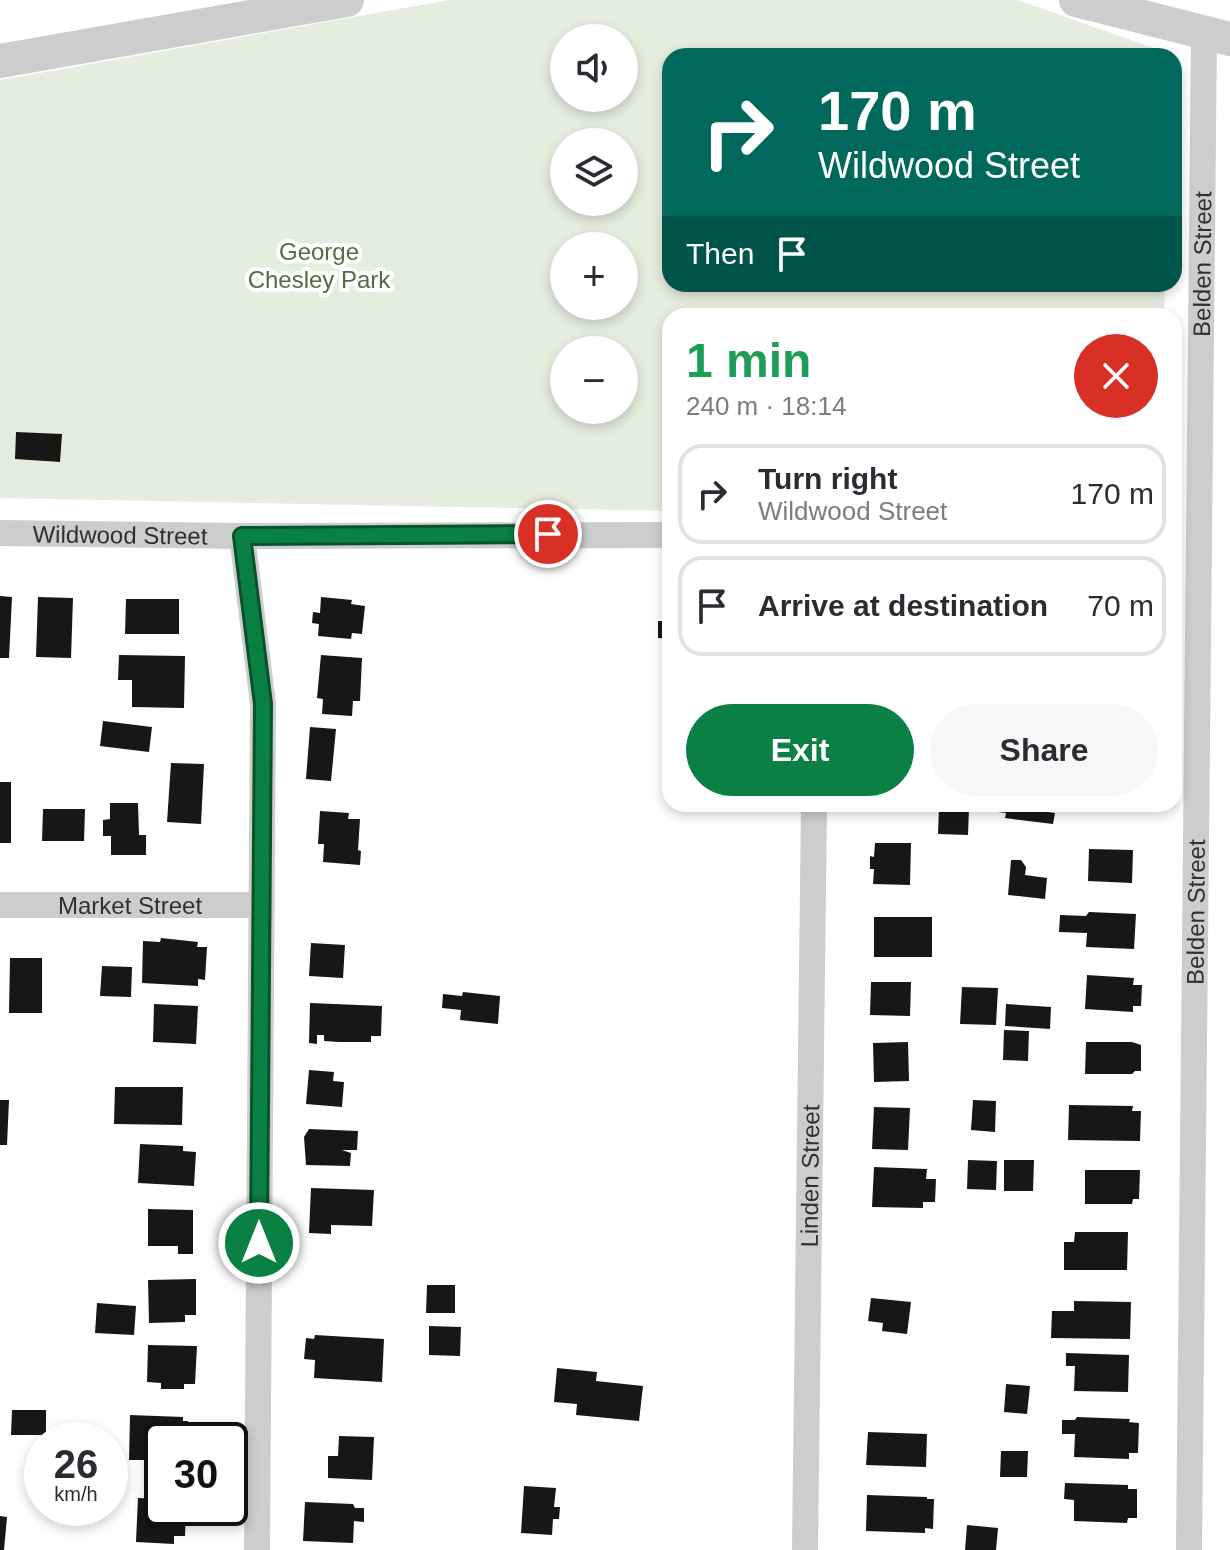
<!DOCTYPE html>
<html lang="en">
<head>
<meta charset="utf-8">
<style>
	:root { --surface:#fff; --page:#f7f7f7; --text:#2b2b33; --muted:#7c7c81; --line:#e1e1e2; --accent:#0b8043 }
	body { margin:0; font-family:Helvetica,sans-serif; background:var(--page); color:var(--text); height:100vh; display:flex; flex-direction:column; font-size:30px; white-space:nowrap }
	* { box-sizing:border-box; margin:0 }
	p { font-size:26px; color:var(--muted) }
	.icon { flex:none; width:44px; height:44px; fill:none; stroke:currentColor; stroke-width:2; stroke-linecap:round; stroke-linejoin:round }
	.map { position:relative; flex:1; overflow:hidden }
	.sheet { position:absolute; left:662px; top:308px; width:520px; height:504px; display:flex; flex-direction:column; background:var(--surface); border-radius:24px; box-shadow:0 4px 12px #0003 }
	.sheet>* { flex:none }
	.hud { position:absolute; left:662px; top:48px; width:520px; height:244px; border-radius:24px; box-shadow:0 4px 12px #0003; background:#00695c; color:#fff; overflow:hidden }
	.tools { position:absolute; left:550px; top:24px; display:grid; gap:16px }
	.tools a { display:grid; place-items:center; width:88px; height:88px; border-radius:50%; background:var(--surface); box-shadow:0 4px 12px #0003; font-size:40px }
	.speed { position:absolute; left:24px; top:1422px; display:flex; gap:16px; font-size:40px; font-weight:700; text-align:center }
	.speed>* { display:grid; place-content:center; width:104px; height:104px; border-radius:50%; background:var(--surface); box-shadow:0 4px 12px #0003; line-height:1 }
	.speed small { font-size:20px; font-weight:400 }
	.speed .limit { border:4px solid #111; border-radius:12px; background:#fff; color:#111 }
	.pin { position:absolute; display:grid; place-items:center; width:68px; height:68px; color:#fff; margin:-34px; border:4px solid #fff; border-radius:50%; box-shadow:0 2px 8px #0007 }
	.me { position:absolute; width:88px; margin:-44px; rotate:0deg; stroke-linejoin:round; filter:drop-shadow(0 0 6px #0008) }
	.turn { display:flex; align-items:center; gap:28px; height:168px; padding:0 24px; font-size:36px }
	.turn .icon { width:104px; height:104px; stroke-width:2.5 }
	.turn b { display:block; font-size:56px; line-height:68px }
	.then { display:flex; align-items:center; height:76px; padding:0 24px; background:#0003; gap:16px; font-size:30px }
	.round { display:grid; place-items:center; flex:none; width:84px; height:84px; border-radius:42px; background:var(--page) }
	.headline { display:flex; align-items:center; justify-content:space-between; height:136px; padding:0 24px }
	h1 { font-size:48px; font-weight:800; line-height:60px; color:#1e9e55 }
	.primary-button { display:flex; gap:16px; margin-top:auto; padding:16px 24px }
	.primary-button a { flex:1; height:92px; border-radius:48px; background:var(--accent); color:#fff; font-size:32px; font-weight:800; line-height:92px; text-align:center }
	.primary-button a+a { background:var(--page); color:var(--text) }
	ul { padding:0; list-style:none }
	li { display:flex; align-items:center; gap:24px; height:100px; margin:0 16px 12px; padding:0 8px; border:4px solid var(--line); border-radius:24px }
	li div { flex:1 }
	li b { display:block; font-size:30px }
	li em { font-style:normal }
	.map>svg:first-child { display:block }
	.green { fill:#e6eddf; fill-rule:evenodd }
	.building { fill:#171717 }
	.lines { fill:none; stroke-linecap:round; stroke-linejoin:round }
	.minor { stroke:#cdcdcd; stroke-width:26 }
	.tertiary { stroke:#cdcdcd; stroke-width:34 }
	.route-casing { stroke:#07532c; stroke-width:20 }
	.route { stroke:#0b8043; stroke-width:14 }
	.labels { text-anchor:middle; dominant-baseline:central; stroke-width:8; stroke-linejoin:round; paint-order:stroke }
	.park-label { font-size:24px; fill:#546b3f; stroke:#fff }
	.street-label { font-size:24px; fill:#303030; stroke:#fff }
</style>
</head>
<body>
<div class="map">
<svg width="1230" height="1550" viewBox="0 0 1230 1550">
	<rect width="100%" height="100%" fill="#fff"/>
	<!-- green -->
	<path class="green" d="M449,0H1018L1167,53V56H670V284H1165L1164,316H670V511L0,498V80ZM564,38H624V98H564ZM564,142H624V202H564ZM564,246H624V306H564ZM564,350H624V410H564Z"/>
	<!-- building -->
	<g class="building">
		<polygon points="16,432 62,434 60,462 15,459"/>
		<polygon points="0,596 12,597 9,658 0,658"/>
		<polygon points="38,597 73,598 71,658 36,657"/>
		<polygon points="321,597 352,600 351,604 365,606 362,634 352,633 351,639 318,636 319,624 312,623 313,612 320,613"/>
		<polygon points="126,599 179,599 179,634 125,634"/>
		<polygon points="658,621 670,621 670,639 658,638"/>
		<polygon points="119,655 185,656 184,708 132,707 132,680 118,680"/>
		<polygon points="321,655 362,658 360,701 353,701 352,716 322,714 323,699 317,698"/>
		<polygon points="103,721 152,727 149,752 100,746"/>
		<polygon points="310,727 336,729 331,781 306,779"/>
		<polygon points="171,763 204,764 201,824 167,822"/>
		<rect x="0" y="782" width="11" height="61"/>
		<polygon points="110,803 138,803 139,835 146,835 146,855 111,855 111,836 103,836 103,820 110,819"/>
		<polygon points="999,804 1049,804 1048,812 1055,813 1053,824 1005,818 1006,813 998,812"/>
		<polygon points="939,807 969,808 968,835 938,834"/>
		<polygon points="43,809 85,809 84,841 42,841"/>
		<polygon points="320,811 349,813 348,819 360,819 358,850 361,851 360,865 323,862 324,844 318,844"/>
		<polygon points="875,843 911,843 910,885 873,884 874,869 870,869 870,856 874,857"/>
		<polygon points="1089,849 1133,850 1132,883 1088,881"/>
		<polygon points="1011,860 1021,860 1026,867 1025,875 1047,878 1045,899 1008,895"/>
		<polygon points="1089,912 1136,914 1134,949 1086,947 1087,933 1059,932 1060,915 1086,916"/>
		<rect x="874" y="917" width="58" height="40"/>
		<polygon points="161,938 198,942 197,947 207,947 205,980 198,979 198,986 142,983 143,941 160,942"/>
		<polygon points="311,943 345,945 343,978 309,976"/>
		<polygon points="10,958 42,958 42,1013 9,1013"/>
		<polygon points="102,966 132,967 131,997 100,996"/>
		<polygon points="1087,975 1134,978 1133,985 1142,985 1141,1006 1133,1006 1133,1012 1085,1009"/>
		<polygon points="871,982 911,982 910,1016 870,1015"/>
		<polygon points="962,987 998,988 996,1025 960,1024"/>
		<polygon points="463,992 500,996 498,1024 460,1020 461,1010 442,1008 443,994 462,996"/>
		<polygon points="310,1003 382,1006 381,1036 371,1036 371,1042 339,1042 324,1041 324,1035 317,1035 317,1044 309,1043"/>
		<polygon points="154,1004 198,1006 196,1044 153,1042"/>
		<polygon points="1006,1004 1051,1007 1050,1029 1005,1026"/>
		<polygon points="1004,1030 1029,1031 1028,1061 1003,1060"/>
		<polygon points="908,1042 909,1081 874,1082 873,1043"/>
		<polygon points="1086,1042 1132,1042 1141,1045 1141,1071 1135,1071 1132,1074 1085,1074"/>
		<polygon points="309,1070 334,1072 333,1081 344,1082 342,1107 306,1104"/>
		<polygon points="115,1087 183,1087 182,1125 114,1124"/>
		<polygon points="0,1100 9,1100 7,1145 0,1145"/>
		<polygon points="973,1100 996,1101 995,1132 971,1130"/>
		<polygon points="1069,1105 1133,1106 1132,1111 1141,1111 1140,1141 1068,1140"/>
		<polygon points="874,1107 910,1108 908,1150 872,1149"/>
		<polygon points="309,1129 358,1131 357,1150 342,1150 351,1153 350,1166 306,1165 304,1137"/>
		<polygon points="140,1144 183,1146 183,1151 196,1152 194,1186 138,1183"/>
		<polygon points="968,1160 997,1161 996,1190 967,1189"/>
		<polygon points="1004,1160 1034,1160 1033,1191 1004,1191"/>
		<polygon points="874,1167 927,1169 926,1179 936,1179 935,1202 923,1202 923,1208 872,1207"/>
		<polygon points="1085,1170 1140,1170 1139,1199 1133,1199 1132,1204 1085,1204"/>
		<polygon points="311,1188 374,1190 372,1226 331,1225 331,1234 309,1233"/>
		<polygon points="148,1209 193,1210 193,1254 178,1254 178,1246 148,1246"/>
		<polygon points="1075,1232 1128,1232 1127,1270 1064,1270 1064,1242 1074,1242"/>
		<polygon points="196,1279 196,1315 185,1315 185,1322 149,1323 148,1280"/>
		<polygon points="427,1285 455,1285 455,1313 426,1313"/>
		<polygon points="871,1298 911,1302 907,1334 882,1331 883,1323 868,1321"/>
		<polygon points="1074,1301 1131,1302 1130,1339 1051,1338 1052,1311 1074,1311"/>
		<polygon points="97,1303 136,1306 134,1335 95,1333"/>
		<polygon points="429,1326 461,1327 460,1356 429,1355"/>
		<polygon points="315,1335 384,1339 382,1382 314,1378 315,1360 304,1359 306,1338 314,1339"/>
		<polygon points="148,1345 197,1346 195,1384 184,1384 184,1389 161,1389 161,1383 147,1382"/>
		<polygon points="1066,1353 1129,1355 1128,1392 1074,1391 1075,1366 1066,1366"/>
		<polygon points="557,1368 597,1372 596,1381 643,1386 639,1421 576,1415 577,1404 554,1402"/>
		<polygon points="1006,1384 1030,1386 1027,1414 1004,1412"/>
		<polygon points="12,1410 46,1410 46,1435 11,1435"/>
		<polygon points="130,1415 183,1417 183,1421 188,1421 188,1440 162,1440 162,1460 129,1460"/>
		<polygon points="1077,1417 1130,1419 1129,1422 1139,1423 1138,1453 1129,1453 1129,1459 1074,1457 1075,1434 1062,1434 1062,1420 1075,1420"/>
		<polygon points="868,1432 927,1434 926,1467 866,1465"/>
		<polygon points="339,1436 374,1437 372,1480 328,1478 328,1456 338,1456"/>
		<polygon points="1001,1451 1028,1451 1027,1477 1000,1477"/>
		<polygon points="1065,1483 1128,1485 1128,1489 1137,1489 1137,1518 1128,1518 1127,1523 1074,1521 1074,1500 1064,1499"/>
		<polygon points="524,1486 556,1488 554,1507 560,1507 559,1519 553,1519 552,1535 521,1533"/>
		<polygon points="867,1495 927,1497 927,1499 934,1499 933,1529 925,1528 925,1533 866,1531"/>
		<polygon points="138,1498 162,1499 162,1508 186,1508 185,1536 174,1536 174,1544 136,1542"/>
		<polygon points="305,1502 353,1504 355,1508 364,1508 364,1522 354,1521 353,1543 303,1541"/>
		<polygon points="0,1516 7,1517 4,1550 0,1550"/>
		<polygon points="967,1525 998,1528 996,1550 965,1550"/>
	</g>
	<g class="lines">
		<!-- minor -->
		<g class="minor">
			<path id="s1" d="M0,533L242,536L670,535"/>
			<polyline points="242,536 263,704 257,1550"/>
			<path id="s2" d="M0,905H261"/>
			<path id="s3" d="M805,1550L814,804"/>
			<path id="s4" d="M1189,1550L1204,32"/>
		</g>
		<!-- tertiary -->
		<g class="tertiary">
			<polyline points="1076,0 1230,39"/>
			<polyline points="0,61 347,0"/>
		</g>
	</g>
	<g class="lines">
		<!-- route casing -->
		<g class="route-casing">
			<polyline id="route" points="259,1243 263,704 242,536 548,534"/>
		</g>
		<!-- route -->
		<use href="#route" class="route"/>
	</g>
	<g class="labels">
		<!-- park labels -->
		<g class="park-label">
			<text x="319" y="251">George<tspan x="319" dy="28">Chesley Park</tspan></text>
		</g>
		<!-- street labels -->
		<g class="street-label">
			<text stroke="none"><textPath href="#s4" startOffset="1286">Belden Street</textPath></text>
			<text stroke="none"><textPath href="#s1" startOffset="120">Wildwood Street</textPath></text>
			<text stroke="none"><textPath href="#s2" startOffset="130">Market Street</textPath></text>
			<text stroke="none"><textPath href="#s4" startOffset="638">Belden Street</textPath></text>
			<text stroke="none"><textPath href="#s3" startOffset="374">Linden Street</textPath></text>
		</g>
	</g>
</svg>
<div class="tools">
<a><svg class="icon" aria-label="sound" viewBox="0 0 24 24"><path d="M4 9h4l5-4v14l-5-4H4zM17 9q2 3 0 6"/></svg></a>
<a><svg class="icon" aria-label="layers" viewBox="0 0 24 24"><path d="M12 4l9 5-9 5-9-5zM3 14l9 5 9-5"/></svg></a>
<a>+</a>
<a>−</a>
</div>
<div class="speed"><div>26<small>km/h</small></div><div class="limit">30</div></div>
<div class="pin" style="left:548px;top:534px;background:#d93025"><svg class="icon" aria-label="arrive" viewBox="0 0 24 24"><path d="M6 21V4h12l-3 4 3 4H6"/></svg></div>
<svg class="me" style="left:259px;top:1243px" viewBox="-20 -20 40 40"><circle r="17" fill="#0b8043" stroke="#fff" stroke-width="3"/><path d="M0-11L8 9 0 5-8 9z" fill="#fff"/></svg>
<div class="hud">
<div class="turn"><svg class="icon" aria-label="right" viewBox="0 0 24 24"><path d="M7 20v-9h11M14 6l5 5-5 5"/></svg><div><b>170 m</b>Wildwood Street</div></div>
<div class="then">Then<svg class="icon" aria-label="arrive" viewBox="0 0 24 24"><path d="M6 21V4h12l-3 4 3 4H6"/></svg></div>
</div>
<section class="sheet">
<div class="headline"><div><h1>1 min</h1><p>240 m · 18:14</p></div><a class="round" style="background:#d93025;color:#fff"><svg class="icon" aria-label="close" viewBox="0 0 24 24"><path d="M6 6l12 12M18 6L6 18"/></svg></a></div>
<ul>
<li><svg class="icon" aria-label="right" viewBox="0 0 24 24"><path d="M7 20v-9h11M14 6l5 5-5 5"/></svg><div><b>Turn right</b><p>Wildwood Street</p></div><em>170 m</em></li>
<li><svg class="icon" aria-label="arrive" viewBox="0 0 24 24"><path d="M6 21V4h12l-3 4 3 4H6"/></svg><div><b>Arrive at destination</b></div><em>70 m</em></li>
</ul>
<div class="primary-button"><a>Exit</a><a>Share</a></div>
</section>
</div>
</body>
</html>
